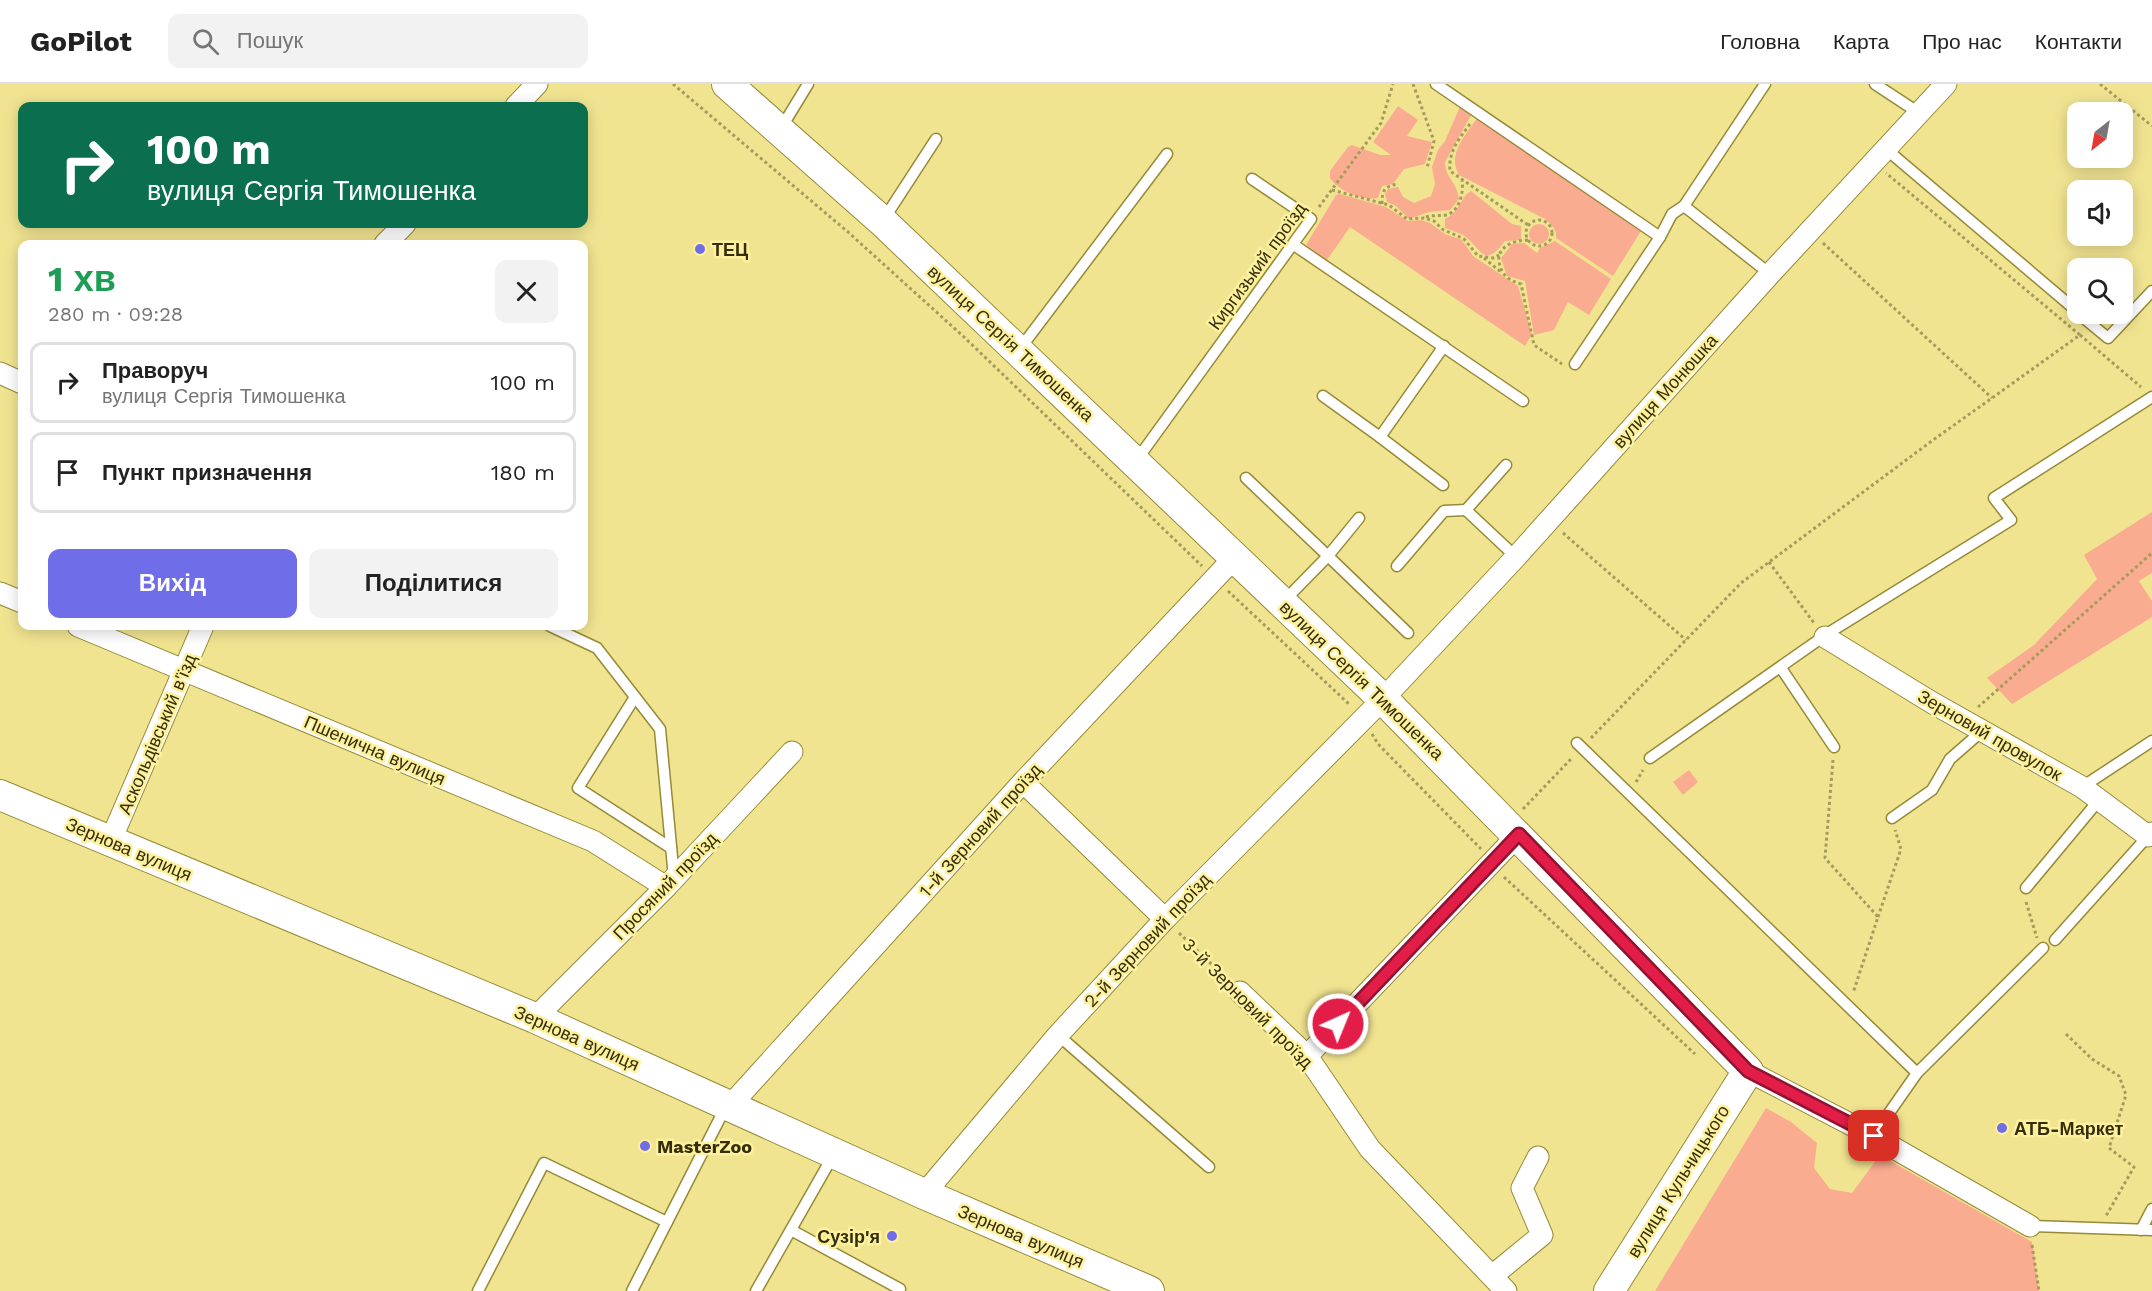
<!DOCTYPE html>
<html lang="uk">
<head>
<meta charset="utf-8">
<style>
	:root { --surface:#fff; --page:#f2f2f2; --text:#222; --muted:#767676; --line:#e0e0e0; --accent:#6f6de7 }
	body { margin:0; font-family:"Work Sans",sans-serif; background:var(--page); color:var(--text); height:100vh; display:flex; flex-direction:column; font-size:22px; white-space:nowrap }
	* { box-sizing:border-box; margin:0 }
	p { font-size:20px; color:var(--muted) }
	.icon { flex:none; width:33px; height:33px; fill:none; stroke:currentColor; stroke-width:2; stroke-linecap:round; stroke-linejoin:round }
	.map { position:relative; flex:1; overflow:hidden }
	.panel { position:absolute; left:18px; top:156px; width:570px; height:390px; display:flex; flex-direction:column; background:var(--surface); border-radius:12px; box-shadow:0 3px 15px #0003 }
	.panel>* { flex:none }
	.guide { position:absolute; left:18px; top:18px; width:570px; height:126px; border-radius:12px; box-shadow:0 3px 15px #0003; background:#0b6e4f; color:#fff; overflow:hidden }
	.needle { width:39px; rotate:211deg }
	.fabs { position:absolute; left:2067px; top:18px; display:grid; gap:12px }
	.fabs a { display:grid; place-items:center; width:66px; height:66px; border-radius:12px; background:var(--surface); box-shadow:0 3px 15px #0003; font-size:30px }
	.pin { position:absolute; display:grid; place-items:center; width:51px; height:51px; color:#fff; margin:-26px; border-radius:12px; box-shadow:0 3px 9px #0006 }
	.me { position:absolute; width:66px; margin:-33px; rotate:44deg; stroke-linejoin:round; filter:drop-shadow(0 0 4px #0008) }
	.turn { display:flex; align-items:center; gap:21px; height:126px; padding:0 30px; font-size:27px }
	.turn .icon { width:78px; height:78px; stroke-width:2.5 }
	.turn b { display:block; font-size:42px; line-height:51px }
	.round { display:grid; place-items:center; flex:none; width:63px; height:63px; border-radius:12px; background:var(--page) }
	.head { display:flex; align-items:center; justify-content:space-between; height:102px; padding:0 30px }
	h1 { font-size:36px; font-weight:700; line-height:45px; color:#1e9e55 }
	.primary-button { display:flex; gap:12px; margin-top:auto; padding:12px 30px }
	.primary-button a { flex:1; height:69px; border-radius:12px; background:var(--accent); color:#fff; font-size:24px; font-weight:700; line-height:69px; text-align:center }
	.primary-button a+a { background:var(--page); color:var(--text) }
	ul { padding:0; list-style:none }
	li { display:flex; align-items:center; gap:18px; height:81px; margin:0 12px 9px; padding:0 18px; border:3px solid var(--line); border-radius:12px }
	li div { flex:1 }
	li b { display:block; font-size:22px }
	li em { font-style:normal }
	header { display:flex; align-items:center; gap:36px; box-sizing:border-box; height:84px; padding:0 30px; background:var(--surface); border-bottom:2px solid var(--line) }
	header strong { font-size:28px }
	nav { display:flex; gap:33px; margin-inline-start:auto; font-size:21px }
	.search { width:420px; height:54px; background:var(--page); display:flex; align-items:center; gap:15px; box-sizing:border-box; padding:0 21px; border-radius:12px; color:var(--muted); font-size:22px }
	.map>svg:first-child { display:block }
	.green { fill:#faac90 }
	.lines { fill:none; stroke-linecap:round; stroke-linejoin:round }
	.lane-casing { stroke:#978a37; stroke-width:13 }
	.street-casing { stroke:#978a37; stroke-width:23 }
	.secondary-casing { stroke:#978a37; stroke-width:32 }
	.path { stroke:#a59b5b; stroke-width:3; stroke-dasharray:3 3; stroke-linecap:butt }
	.lane { stroke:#fff; stroke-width:10 }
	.street { stroke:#fff; stroke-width:21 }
	.secondary { stroke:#fff; stroke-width:30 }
	.route-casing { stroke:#92132f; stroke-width:15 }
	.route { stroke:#e11d48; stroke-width:10 }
	.poi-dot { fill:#6f6de7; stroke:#fef19e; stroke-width:2 }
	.labels { text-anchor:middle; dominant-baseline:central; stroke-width:5; stroke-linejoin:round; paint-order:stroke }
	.poi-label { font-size:18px; font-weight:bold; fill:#342e0b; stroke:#fef19e; text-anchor:start }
	.street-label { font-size:18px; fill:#342e0b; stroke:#fef19e }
</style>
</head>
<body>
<header>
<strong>GoPilot</strong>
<div class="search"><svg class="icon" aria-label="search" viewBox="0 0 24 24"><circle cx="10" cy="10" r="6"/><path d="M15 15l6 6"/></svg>Пошук</div>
<nav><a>Головна</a><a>Карта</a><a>Про нас</a><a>Контакти</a></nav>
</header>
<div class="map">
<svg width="2152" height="1207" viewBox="0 0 2152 1207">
	<rect width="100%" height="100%" fill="#f1e491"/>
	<!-- green -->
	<g class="green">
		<path d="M1462,18L1474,26L1445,78C1445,93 1458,100 1459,115L1450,126L1429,128L1409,135L1396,122L1387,118L1385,110L1388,105L1398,103L1403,113L1414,119L1431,112L1435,100L1432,83L1438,66L1445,57Z"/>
		<path d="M1398,22L1418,36L1407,52L1432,58L1425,80L1404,85L1393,100L1382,102L1378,114C1362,117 1339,107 1330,94V87L1348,63L1352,61L1380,71H1391L1373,58Z"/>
		<path d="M1480,30L1644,142L1613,192L1556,154C1557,145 1552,141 1545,135L1459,91C1446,70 1468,48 1480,30Z"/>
		<path d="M1471,107L1512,140L1521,142V156L1505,157C1483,186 1482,164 1463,151C1457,148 1451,146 1445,144V135C1460,128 1461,112 1471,107Z"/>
		<polygon points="1340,110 1386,123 1408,137 1421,136 1430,139 1445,150 1462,156 1473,172 1518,202 1532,250 1525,262 1350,143 1327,176 1306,161 1336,111"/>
		<circle cx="1539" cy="150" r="10"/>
		<polygon points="1555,157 1611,195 1589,231 1568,218 1554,246 1534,251 1525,197 1507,192 1501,174 1512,160 1524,159 1537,169 1540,164"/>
		<polygon points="2152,428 2152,489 2139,497 2152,517 2152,533 2012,620 1987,594 2034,561 2097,495 2084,471"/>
		<polygon points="1689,686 1698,698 1683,711 1673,698"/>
		<polygon points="1766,1024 1791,1038 1817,1059 1814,1084 1830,1105 1852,1109 1880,1071 2032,1158 2039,1207 1655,1207"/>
	</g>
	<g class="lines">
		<!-- lane casing -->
		<g class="lane-casing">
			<g id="lane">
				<polyline points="1436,0 1660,153"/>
				<polyline points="1875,0 1919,29"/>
				<polyline points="780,46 808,0"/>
				<polyline points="1886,65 2078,228"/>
				<polyline points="1684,122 1765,0"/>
				<polyline points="884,135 936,55"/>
				<polyline points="1294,161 1523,317"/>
				<polyline points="2079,230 2108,254 2152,207"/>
				<polyline points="1019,266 1167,70"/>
				<polyline points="1575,280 1660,153 1672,130 1684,122 1770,190"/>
				<polyline points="1323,312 1380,353"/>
				<polyline points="1136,377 1311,135 1252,95"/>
				<polyline points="1506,381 1466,426 1516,473"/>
				<polyline points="1246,394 1328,472 1359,434"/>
				<polyline points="1443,401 1380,353 1444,262"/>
				<polyline points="1397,482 1444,427 1466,426"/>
				<polyline points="1283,518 1328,472 1408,549"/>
				<polyline points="550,542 597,564 660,645 674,794"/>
				<polyline points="1781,584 1834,663"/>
				<polyline points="635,613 578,704 671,764"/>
				<polyline points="1577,659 1917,989"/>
				<polyline points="1650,674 1830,548 2011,436 1994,414 2152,313"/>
				<polyline points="2082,703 2152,657"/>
				<polyline points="1892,734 1932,706 1950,675 1982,647"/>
				<polyline points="2026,804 2099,716"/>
				<polyline points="2055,856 2148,752"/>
				<polyline points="1058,951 1209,1083"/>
				<polyline points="1873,1052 1917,989 2043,864"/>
				<polyline points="2030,1142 2152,1146"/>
				<polyline points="791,1146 900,1205"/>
				<polyline points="2141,1146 2152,1125"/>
				<polyline points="478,1207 544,1079 667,1138 720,1034 729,1023"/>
				<polyline points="632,1207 667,1138"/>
				<polyline points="756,1207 834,1070"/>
			</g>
		</g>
		<!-- street casing -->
		<g class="street-casing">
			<g id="street">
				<polyline points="516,22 537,0"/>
				<polyline points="385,160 405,140"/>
				<polyline points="0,289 22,299"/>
				<polyline points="0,509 22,518"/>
				<polyline points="78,542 593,757 666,803"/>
				<polyline points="1825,553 1931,618 2082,703 2148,752 2152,749"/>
				<polyline points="1023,698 1165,835"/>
				<polyline points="110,758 203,542"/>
				<polyline points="1240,908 1307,972 1370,1065 1506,1207"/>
				<polyline points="535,934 666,803 792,668"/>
				<polyline points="1307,972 1519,750"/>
				<polyline points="1748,987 1873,1052 2030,1142"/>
				<polyline points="729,1023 1023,698 1235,473"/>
				<polyline points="924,1110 1058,951 1165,835 1383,615 1516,473 1770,190 1946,0"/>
				<polyline points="1492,1192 1542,1151 1522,1104 1538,1073"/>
			</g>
		</g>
		<!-- secondary casing -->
		<g class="secondary-casing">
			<g id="secondary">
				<polyline points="727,0 882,137 1383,615 1748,987 1609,1207"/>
				<polyline points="0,711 535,934 924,1110 1149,1207"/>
			</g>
		</g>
		<!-- path -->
		<g class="path">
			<polyline points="673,0 848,148 964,253 1202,482"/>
			<polyline points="1413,0 1434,57 1427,84"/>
			<polyline points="2100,0 2152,42"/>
			<path d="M1470,40C1459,55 1448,68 1450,87L1528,141"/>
			<polyline points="1332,106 1389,121 1407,135 1424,134 1434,137 1442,145 1464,155 1478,172 1494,174 1499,171"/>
			<path d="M1382,120C1382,107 1384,102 1398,100"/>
			<polyline points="1319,123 1381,39 1393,0"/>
			<path d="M1426,133C1432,131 1439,132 1446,131C1459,128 1464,109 1462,97"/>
			<circle cx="1539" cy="149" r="13"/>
			<path d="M1528,156C1515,157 1505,159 1499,171C1498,187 1506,196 1521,200L1534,261L1562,280"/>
			<polyline points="1823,159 1992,314"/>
			<polyline points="1484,174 1502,189"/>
			<polyline points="2080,251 2141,303"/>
			<polyline points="1563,449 1686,556"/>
			<polyline points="1769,478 1814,539"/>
			<polyline points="1228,507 1350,621"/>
			<polyline points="1978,623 2152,469"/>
			<polyline points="1372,650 1378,660 1481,765"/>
			<polyline points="1591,654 1741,499 1929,359 2080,251 1886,89"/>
			<polyline points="1833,676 1825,774 1878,833 1853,909"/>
			<polyline points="1636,698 1643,686"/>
			<polyline points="1523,725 1572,674"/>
			<polyline points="1504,793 1695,970"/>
			<polyline points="2026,818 2037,854"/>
			<polyline points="1878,833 1901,765 1895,746"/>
			<polyline points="1179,849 1228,896"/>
			<polyline points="2066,950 2092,975 2119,992 2126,1011 2109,1064 2134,1083 2106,1132"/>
			<polyline points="2032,1161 2039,1207"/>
		</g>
		<!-- lane -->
		<use href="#lane" class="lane"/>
		<!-- street -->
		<use href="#street" class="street"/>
		<!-- secondary -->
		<use href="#secondary" class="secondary"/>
	</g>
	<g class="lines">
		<!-- route casing -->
		<g class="route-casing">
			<polyline id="route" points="1338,940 1519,750 1748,987 1874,1052"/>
		</g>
		<!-- route -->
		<use href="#route" class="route"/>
	</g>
	<!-- markers -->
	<g class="poi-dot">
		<circle cx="700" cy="165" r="6"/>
		<circle cx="2002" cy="1044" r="6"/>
		<circle cx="645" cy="1062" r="6"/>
		<circle cx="892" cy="1152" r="6"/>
	</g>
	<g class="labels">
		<!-- poi labels -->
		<g class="poi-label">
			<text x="712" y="165">ТЕЦ</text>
			<text x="2014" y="1044">АТБ-Маркет</text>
			<text x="657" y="1062">MasterZoo</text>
			<text x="880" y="1152" text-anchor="end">Сузір'я</text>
		</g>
		<!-- street labels -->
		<g class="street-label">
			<text transform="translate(1257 182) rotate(-54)">Киргизький проїзд</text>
			<text transform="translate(1011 259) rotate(43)">вулиця Сергія Тимошенка</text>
			<text transform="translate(1665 307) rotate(-48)">вулиця Монюшка</text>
			<text transform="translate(1362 596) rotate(44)">вулиця Сергія Тимошенка</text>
			<text transform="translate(157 650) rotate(-67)">Аскольдівський в'їзд</text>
			<text transform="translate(1990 651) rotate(30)">Зерновий провулок</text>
			<text transform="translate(375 666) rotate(23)">Пшенична вулиця</text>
			<text transform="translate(980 746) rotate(-48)">1-й Зерновий проїзд</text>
			<text transform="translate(129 765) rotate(23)">Зернова вулиця</text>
			<text transform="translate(665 802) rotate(-46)">Просяний проїзд</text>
			<text transform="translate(1147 856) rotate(-47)">2-й Зерновий проїзд</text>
			<text transform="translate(1248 919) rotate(45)">3-й Зерновий проїзд</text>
			<text transform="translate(577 954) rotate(24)">Зернова вулиця</text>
			<text transform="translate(1678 1097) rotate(-58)">вулиця Кульчицького</text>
			<text transform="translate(1021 1152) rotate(23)">Зернова вулиця</text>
		</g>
	</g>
</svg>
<div class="fabs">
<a><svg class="needle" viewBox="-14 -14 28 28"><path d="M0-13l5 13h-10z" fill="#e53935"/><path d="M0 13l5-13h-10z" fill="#767676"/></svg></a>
<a><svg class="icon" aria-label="sound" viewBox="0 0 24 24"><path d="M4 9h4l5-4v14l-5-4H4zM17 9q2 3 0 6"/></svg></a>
<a><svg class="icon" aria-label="search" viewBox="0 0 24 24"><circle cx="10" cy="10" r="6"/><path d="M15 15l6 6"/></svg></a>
</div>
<div class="pin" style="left:1874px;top:1052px;background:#d93025"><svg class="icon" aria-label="arrive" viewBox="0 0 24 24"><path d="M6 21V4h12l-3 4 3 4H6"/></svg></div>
<svg class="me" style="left:1338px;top:940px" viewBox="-20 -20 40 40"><circle r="17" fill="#e11d48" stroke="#fff" stroke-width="3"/><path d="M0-11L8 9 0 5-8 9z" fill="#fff"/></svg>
<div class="guide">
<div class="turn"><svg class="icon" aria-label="right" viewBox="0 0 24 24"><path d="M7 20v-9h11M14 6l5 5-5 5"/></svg><div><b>100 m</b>вулиця Сергія Тимошенка</div></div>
</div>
<section class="panel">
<div class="head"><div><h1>1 хв</h1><p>280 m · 09:28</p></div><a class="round"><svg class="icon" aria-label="close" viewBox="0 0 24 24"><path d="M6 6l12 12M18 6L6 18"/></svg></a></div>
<ul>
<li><svg class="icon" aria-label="right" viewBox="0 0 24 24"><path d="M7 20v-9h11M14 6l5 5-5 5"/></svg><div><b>Праворуч</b><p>вулиця Сергія Тимошенка</p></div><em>100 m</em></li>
<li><svg class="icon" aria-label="arrive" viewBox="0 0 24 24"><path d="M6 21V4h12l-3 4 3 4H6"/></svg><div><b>Пункт призначення</b></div><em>180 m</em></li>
</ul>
<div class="primary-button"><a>Вихід</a><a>Поділитися</a></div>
</section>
</div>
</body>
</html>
